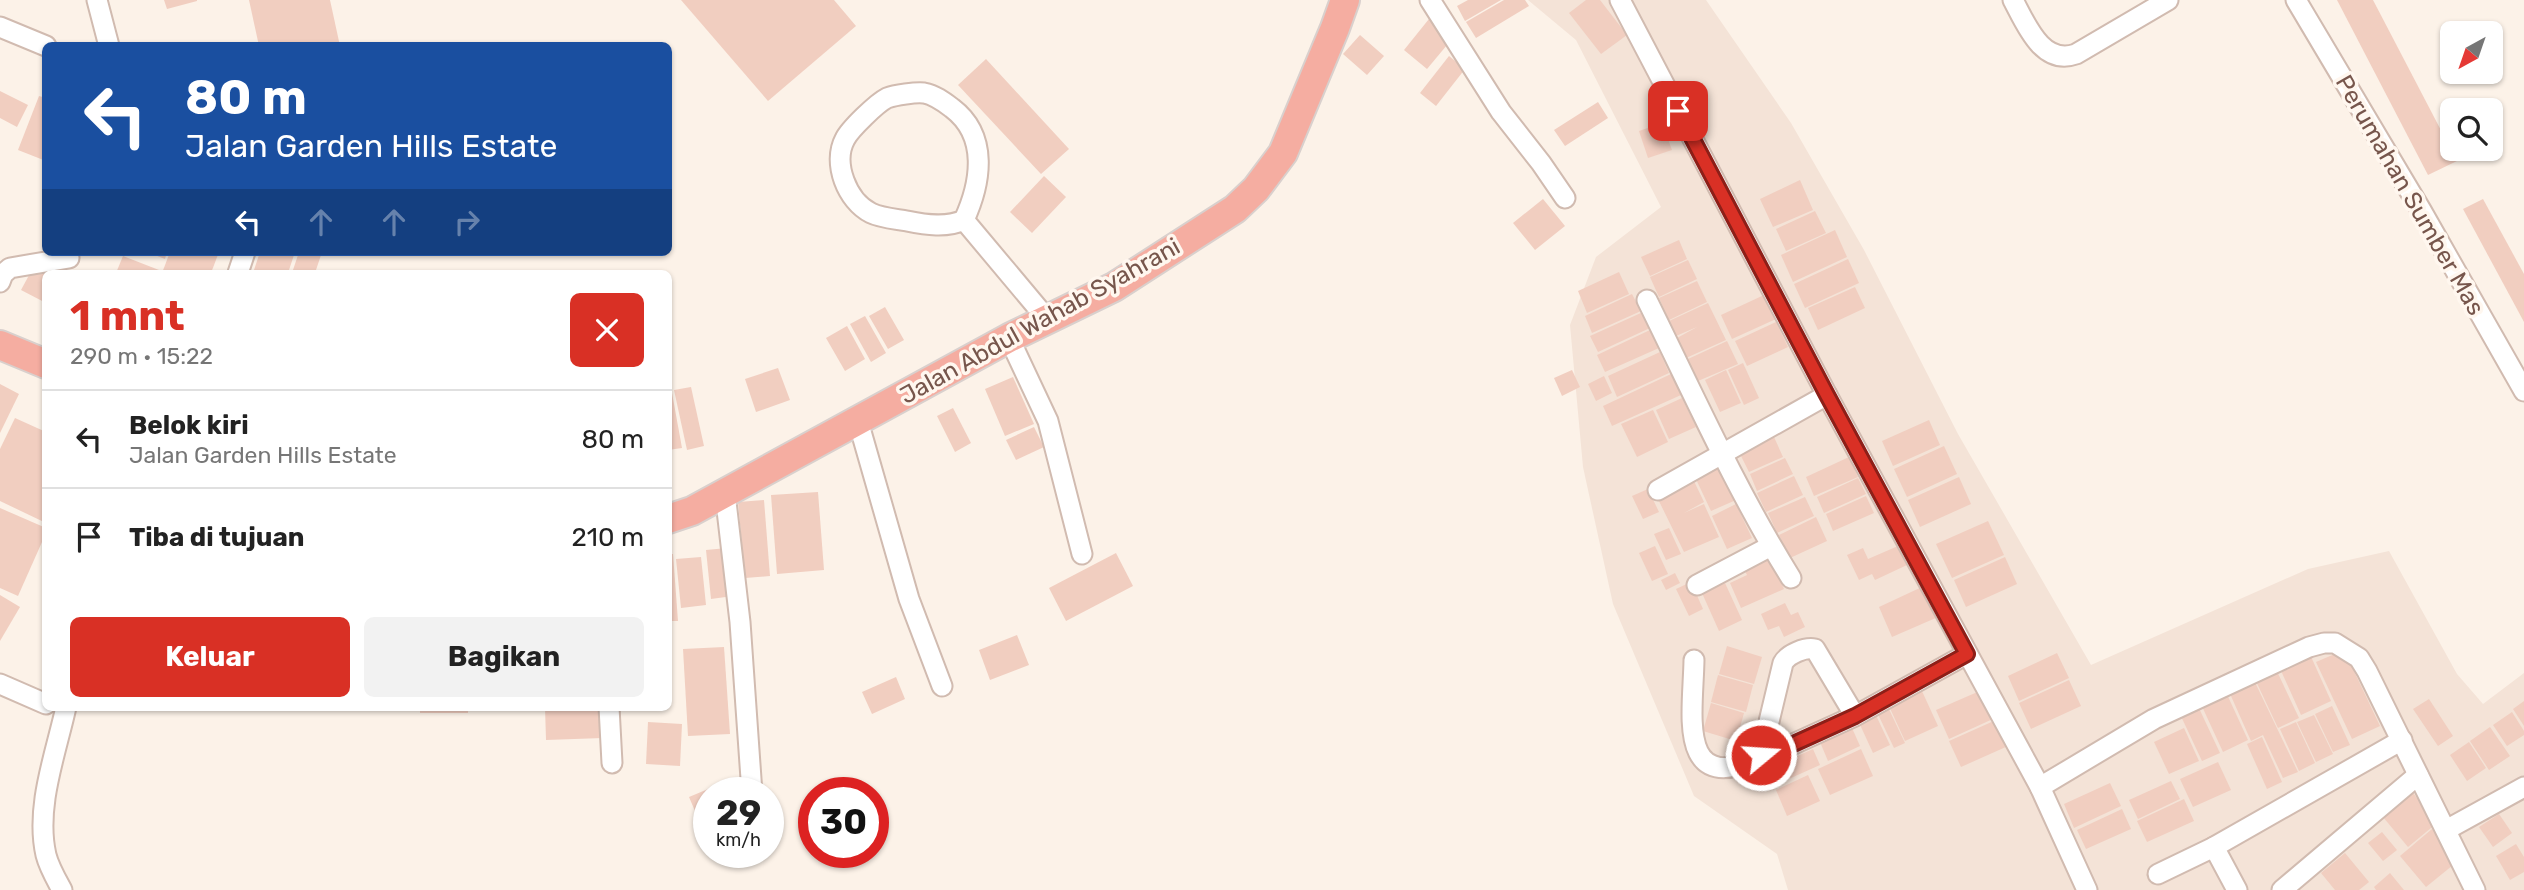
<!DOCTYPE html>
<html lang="id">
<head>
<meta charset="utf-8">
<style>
	:root { --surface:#fff; --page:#f2f2f2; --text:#222; --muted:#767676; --line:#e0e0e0; --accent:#d93025 }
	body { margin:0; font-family:Rubik,sans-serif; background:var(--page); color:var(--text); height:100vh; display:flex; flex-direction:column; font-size:26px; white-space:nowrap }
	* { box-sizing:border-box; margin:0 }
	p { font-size:23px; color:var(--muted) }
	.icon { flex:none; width:38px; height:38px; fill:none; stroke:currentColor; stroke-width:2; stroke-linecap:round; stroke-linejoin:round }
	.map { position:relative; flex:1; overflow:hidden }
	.drawer { position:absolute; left:42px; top:270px; width:630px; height:441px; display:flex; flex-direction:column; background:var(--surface); border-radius:10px; box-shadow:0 2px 5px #0004 }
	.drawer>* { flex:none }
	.hud { position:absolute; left:42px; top:42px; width:630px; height:214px; border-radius:10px; box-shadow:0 2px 5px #0004; background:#1a4fa0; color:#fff; overflow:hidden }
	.needle { width:46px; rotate:220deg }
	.tools { position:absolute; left:2440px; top:21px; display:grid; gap:14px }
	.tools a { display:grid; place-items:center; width:63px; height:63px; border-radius:10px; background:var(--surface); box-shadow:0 2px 5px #0004; font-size:35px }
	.speed { position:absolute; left:693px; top:777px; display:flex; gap:14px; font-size:35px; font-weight:700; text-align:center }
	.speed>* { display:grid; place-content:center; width:91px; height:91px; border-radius:50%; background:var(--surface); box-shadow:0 2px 5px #0004; line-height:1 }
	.speed small { font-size:18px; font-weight:400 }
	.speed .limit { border:10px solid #d22; background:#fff; color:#111 }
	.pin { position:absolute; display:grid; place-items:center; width:60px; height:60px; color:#fff; margin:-30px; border-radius:14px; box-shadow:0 4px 10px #0006 }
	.me { position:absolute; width:77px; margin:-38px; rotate:72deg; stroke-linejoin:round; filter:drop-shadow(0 0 5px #0008) }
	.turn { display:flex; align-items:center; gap:24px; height:147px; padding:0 28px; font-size:32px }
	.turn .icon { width:91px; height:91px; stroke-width:2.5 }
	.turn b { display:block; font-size:49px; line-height:60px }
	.lanes { display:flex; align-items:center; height:66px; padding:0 28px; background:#0003; justify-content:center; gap:35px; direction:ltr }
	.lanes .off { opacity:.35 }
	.round { display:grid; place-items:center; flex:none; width:74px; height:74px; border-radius:10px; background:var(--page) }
	.summary { display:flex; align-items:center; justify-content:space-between; height:119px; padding:0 28px }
	h1 { font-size:42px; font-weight:700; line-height:52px; color:var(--accent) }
	.action { display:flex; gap:14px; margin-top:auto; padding:14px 28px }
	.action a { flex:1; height:80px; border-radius:10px; background:var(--accent); color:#fff; font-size:28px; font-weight:700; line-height:80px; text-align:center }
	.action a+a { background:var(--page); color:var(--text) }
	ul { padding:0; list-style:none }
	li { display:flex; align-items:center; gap:21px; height:98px; padding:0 28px; border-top:2px solid var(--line) }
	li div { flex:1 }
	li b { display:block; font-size:26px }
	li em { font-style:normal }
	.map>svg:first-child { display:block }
	.residential { fill:#f4e3d7 }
	.building { fill:#f1cec0 }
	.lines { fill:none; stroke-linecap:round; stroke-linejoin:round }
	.minor-casing { stroke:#d1bbb0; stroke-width:23 }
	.highway-casing { stroke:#d9d0cd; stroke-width:32 }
	.minor { stroke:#fff; stroke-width:19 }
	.highway { stroke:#f5ada1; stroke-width:28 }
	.route-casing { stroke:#8d1f18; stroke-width:18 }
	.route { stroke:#d93025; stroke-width:12 }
	.labels { text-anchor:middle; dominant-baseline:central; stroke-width:7; stroke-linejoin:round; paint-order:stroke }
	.street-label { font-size:24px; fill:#77564c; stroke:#fff7ef }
</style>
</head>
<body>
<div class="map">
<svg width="2524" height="890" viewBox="0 0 2524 890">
	<rect width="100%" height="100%" fill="#fcf2e8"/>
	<!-- residential -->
	<polygon class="residential" points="1528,0 1706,0 1791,123 1864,250 1958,434 2091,665 2308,569 2389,551 2457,674 2483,704 2524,673 2524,890 1788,890 1777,854 1694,796 1613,604 1583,467 1570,325 1596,257 1661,207 1576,40"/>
	<!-- building -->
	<g class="building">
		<polygon points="164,0 197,0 197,1 167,9"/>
		<polygon points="249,0 330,0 340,46 259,46"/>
		<polygon points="681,0 834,0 856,26 768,101"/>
		<polygon points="1468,0 1501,0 1465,21 1457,6"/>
		<polygon points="1504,0 1525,0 1529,6 1476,38 1466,22"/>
		<polygon points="1586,0 1600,0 1627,35 1601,54 1569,13"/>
		<polygon points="2337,0 2373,0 2457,161 2428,175"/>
		<polygon points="1429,19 1452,39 1427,69 1404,50"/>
		<polygon points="1360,35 1384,56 1367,75 1343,54"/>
		<polygon points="1449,56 1465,69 1436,106 1420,93"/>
		<polygon points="986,59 1069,149 1041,174 958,85"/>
		<polygon points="0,91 28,105 17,127 0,118"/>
		<polygon points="39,96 46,98 46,161 18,150"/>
		<polygon points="1598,102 1608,118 1565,146 1554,130"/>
		<polygon points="1662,123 1672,150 1648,158 1639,131"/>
		<polygon points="1044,176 1066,197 1032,233 1010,212"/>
		<polygon points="1800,180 1813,210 1773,227 1760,199"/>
		<polygon points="1543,199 1565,226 1535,250 1513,223"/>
		<polygon points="2483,199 2524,274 2524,322 2463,209"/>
		<polygon points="1815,211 1826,233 1786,251 1776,229"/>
		<polygon points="1835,230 1847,257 1793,282 1781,255"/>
		<polygon points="1679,240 1687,259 1650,276 1641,257"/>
		<polygon points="147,252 167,252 165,259"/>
		<polygon points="170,252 219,252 211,273 162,273"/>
		<polygon points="260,252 295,252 288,273 253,273"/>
		<polygon points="299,252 322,252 315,273 292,273"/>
		<polygon points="123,256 159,270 157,273 116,273"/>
		<polygon points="1848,259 1859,283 1805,308 1794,284"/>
		<polygon points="1688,260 1697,279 1659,297 1650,277"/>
		<polygon points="34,266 46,272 46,303 21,290"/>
		<polygon points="1619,272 1629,294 1587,313 1578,291"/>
		<polygon points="1697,281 1707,302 1669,320 1659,298"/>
		<polygon points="1855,287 1865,308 1818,330 1808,308"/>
		<polygon points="1632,294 1641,311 1592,333 1585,316"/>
		<polygon points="1764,295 1776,319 1732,339 1721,315"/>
		<polygon points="1708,303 1726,340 1686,358 1677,338 1697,327 1676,336 1669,321"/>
		<polygon points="885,307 904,340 888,349 869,316"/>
		<polygon points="1643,312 1650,328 1598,352 1590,336"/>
		<polygon points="865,316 886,353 871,362 850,324"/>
		<polygon points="1776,322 1788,347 1747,366 1735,341"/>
		<polygon points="847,326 865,359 845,371 826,338"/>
		<polygon points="1650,330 1659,348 1605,372 1597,355"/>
		<polygon points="1727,341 1738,364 1698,381 1688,359"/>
		<polygon points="1660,352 1669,373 1617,397 1608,376"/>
		<polygon points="1743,363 1759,398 1744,405 1728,370"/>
		<polygon points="778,368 790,400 756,412 745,379"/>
		<polygon points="1572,370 1580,387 1562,396 1554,378"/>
		<polygon points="1726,370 1741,403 1720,412 1705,380"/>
		<polygon points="1671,374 1681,395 1612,426 1603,406"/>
		<polygon points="1604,376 1612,393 1596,401 1588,384"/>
		<polygon points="1013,377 1034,424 1005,436 985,389"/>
		<polygon points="0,384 19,394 0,433"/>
		<polygon points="691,387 704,446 687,450 674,390"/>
		<polygon points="672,393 682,448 668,450 668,394"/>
		<polygon points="1682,398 1696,427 1669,439 1656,410"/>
		<polygon points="953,408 971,443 955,452 937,416"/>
		<polygon points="1653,410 1668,442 1637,457 1621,424"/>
		<polygon points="15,418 46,432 46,523 0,501 0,449"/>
		<polygon points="1929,420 1940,445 1893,466 1882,441"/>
		<polygon points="1034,427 1044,447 1016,460 1006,440"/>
		<polygon points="1774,437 1783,457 1749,472 1739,452"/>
		<polygon points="1944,446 1957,474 1907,497 1894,469"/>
		<polygon points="1849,457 1858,477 1814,496 1806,477"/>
		<polygon points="1785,458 1793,474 1757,491 1750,474"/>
		<polygon points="1719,464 1736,500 1711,511 1694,475"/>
		<polygon points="1794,476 1803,495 1766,512 1757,493"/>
		<polygon points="1692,477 1704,502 1684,513 1704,504 1719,537 1684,552 1655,493"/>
		<polygon points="1959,477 1971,504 1920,527 1908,500"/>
		<polygon points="1858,478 1866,494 1824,513 1817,497"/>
		<polygon points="1648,489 1659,512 1643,519 1632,496"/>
		<polygon points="818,492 824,570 777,574 771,495"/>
		<polygon points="1866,496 1874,513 1833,531 1826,514"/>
		<polygon points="1805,497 1814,516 1777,533 1768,513"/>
		<polygon points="764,500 770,576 745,578 738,502"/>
		<polygon points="1736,504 1752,538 1727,549 1712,516"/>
		<polygon points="0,508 46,528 46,533 18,596 0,588"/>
		<polygon points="1816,517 1827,541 1790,558 1779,535"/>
		<polygon points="1988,521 2004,555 1952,578 1936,544"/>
		<polygon points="1669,528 1681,554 1666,560 1654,534"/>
		<polygon points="1655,546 1668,574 1652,581 1639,553"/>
		<polygon points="1898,546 1907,565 1875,580 1872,574 1859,580 1847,555 1863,548 1868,559"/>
		<polygon points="727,548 733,596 711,599 706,550"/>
		<polygon points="1116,553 1133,586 1066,621 1049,588"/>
		<polygon points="668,554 673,554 678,621 668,621"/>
		<polygon points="1768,554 1784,589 1741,608 1730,583 1747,575 1742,565"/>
		<polygon points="701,557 706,605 681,608 676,559"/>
		<polygon points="2005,557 2017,584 1966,607 1954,580"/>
		<polygon points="1675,573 1680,583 1666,590 1661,580"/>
		<polygon points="1691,582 1703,609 1689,616 1676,589"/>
		<polygon points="1725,583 1742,620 1719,631 1702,593"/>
		<polygon points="1924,586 1938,617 1892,637 1879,607"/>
		<polygon points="0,595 20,607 0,641"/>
		<polygon points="1785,603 1791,615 1798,612 1805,627 1784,637 1779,626 1768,630 1761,614"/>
		<polygon points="1017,635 1029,665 990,680 979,650"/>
		<polygon points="1727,646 1762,657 1754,684 1719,674"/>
		<polygon points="724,647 730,734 688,736 683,649"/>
		<polygon points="2308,650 2331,701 2301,715 2278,664"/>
		<polygon points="2344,650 2380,726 2352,739 2316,662"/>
		<polygon points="2057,653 2069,678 2019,701 2008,676"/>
		<polygon points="2275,667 2299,718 2278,728 2254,677"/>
		<polygon points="1718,675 1753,685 1746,712 1711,702"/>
		<polygon points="2252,676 2298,772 2283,778 2263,735 2251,741 2227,687"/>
		<polygon points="896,677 905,699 872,714 862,692"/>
		<polygon points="2069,680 2081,706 2031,729 2019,703"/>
		<polygon points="1921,689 1938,726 1905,741 1888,704"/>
		<polygon points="1982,690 1995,718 1949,739 1936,710"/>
		<polygon points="2225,690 2248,740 2223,752 2200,702"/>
		<polygon points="2429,699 2453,736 2438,746 2413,709"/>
		<polygon points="2524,701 2524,726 2513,709"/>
		<polygon points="1711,703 1744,713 1736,741 1703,731"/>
		<polygon points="2197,704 2220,753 2202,761 2179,712"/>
		<polygon points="1887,705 1905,743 1894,748 1876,710"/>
		<polygon points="2332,706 2350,745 2333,752 2315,714"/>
		<rect x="420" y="707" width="48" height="6"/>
		<polygon points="545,707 602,707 603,738 546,740"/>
		<polygon points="1873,709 1890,745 1873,753 1856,716"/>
		<polygon points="2512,712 2524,731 2524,735 2507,746 2493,725"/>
		<polygon points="2314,715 2333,754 2316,762 2297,722"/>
		<polygon points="1996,720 2008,746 1961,767 1949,741"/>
		<polygon points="648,722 682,724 680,766 646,764"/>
		<polygon points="2296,722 2315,763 2299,771 2280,729"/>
		<polygon points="2490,727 2510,756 2489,770 2470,741"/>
		<polygon points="1852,728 1860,746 1828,761 1820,742"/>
		<polygon points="2184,728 2199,761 2169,774 2154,742"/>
		<polygon points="2262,737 2282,782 2267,789 2247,744"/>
		<polygon points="2469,742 2486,768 2467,781 2450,755"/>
		<polygon points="1813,749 1820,765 1782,782 1775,766"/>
		<polygon points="1861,749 1873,776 1830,795 1818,769"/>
		<polygon points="2218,762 2231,790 2193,807 2180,779"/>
		<polygon points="1808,775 1820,801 1787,816 1776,790"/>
		<polygon points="2171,781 2180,799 2138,819 2129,800"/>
		<polygon points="2110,783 2121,806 2074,828 2064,804"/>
		<polygon points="720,784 723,793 709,793 709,813 698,818 689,797"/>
		<polygon points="2413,793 2437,823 2408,847 2383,817"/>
		<polygon points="2184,799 2194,821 2147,842 2137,821"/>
		<polygon points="2122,809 2131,829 2086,849 2077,830"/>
		<polygon points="2499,814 2512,833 2493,847 2479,827"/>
		<polygon points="2432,829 2458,861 2426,887 2400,856"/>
		<polygon points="2382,832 2397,850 2383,861 2368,843"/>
		<polygon points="2516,844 2524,857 2524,872 2510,880 2496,856"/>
		<polygon points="2345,853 2369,882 2359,890 2335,890 2321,873"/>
		<polygon points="2390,873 2404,890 2376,890 2374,887"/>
	</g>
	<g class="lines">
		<!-- minor casing -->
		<g class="minor-casing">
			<g id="minor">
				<polyline points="97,0 109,46"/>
				<polyline points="1430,0 1501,112 1541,163 1565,198"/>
				<polyline points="1620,0 1827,395 2040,787 2087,890"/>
				<path d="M2013,0C2026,24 2042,66 2076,54L2168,0"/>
				<polyline points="2296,0 2421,210 2524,391"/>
				<polyline points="0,27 46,46"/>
				<path d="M964,220C981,183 989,136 952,108C944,102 935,95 924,93C916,92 895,95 887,98C877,103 850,129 845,139C832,163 847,201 871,213C881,218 896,219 907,221C926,225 947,228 964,220L1047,319"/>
				<polyline points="238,273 245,252"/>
				<polyline points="0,282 3,274 10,268 69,258"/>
				<path d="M1647,300C1693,393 1736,490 1791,578"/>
				<polyline points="1009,338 1048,421 1082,554"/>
				<polyline points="858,421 909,599 942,686"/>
				<polyline points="1658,490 1827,395"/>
				<polyline points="725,493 740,622 752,793"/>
				<polyline points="1697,585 1771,546"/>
				<path d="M1694,660C1693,715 1676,797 1762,757"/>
				<polyline points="0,684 46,704"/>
				<polyline points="609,707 612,763"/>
				<path d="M1855,716L1815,649C1805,647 1788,654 1783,663L1761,755L1767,756L1855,716L1967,654"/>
				<polyline points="2040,787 2154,719 2309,647 2324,643 2335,643 2359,658 2367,671 2475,890"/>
				<polyline points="2446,830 2524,787"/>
				<polyline points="2158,874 2214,847"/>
				<path d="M62,890C56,879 49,867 46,855C35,807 56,753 66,707"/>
				<polyline points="2237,890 2214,847 2402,740"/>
				<polyline points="2282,890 2418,775"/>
			</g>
		</g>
		<!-- highway casing -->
		<g class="highway-casing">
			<g id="highway">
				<polyline points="0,345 46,364"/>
				<polyline points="668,519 692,511 725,493 1009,338 1114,287 1235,209 1256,189 1283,153 1335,28 1345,0"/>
			</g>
		</g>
		<!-- minor -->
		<use href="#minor" class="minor"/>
		<!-- highway -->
		<use href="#highway" class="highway"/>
	</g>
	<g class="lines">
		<!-- route casing -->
		<g class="route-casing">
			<polyline id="route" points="1678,111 1827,395 1967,654 1855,716 1767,756 1761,755"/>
		</g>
		<!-- route -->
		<use href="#route" class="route"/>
	</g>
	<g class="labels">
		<!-- street labels -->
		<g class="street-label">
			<text transform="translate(2410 195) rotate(60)">Perumahan Sumber Mas</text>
			<text transform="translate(1040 321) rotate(-29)">Jalan Abdul Wahab Syahrani</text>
		</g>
	</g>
</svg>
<div class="tools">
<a><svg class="needle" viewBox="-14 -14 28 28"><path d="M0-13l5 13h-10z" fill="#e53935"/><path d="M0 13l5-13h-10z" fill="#767676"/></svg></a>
<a><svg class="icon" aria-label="search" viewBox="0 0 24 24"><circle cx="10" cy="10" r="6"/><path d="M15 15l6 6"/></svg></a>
</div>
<div class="speed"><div>29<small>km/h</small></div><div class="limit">30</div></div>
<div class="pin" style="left:1678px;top:111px;background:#d93025"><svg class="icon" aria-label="arrive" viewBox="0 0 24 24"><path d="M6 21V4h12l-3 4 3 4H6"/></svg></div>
<svg class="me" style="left:1761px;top:755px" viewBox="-20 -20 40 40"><circle r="17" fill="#d93025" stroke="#fff" stroke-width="3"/><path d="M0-11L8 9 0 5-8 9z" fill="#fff"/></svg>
<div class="hud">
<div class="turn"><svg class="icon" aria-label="left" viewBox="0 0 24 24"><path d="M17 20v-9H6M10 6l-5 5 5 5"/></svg><div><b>80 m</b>Jalan Garden Hills Estate</div></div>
<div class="lanes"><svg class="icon" aria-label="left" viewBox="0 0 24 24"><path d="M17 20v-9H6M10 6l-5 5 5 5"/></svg><svg class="icon off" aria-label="ahead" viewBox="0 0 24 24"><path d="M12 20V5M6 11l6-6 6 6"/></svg><svg class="icon off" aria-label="ahead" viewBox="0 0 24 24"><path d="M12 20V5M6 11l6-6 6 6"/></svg><svg class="icon off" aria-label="right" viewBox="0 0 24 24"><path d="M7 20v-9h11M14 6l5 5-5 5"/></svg></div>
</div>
<section class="drawer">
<div class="summary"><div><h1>1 mnt</h1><p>290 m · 15:22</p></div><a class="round" style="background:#d93025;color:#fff"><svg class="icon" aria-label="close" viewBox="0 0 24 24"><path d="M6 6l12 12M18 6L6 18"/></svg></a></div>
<ul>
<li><svg class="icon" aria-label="left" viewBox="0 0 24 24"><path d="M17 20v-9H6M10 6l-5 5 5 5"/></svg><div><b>Belok kiri</b><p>Jalan Garden Hills Estate</p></div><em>80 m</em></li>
<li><svg class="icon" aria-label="arrive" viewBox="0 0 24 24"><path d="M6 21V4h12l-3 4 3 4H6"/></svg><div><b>Tiba di tujuan</b></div><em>210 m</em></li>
</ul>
<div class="action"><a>Keluar</a><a>Bagikan</a></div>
</section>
</div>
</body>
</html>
